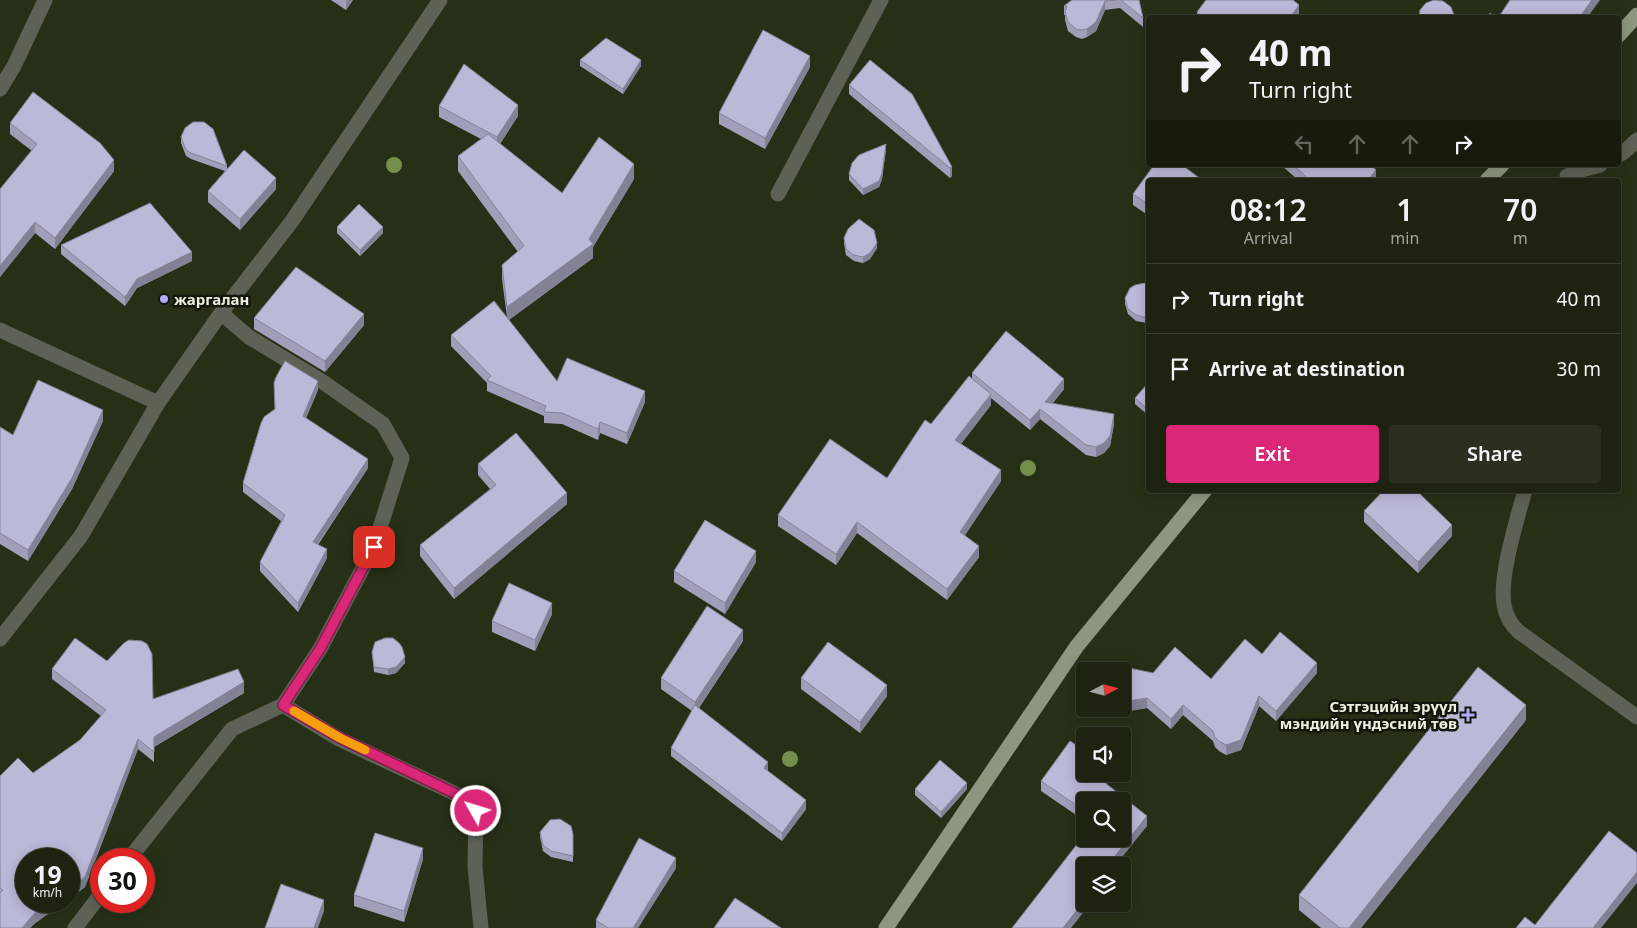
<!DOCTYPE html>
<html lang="en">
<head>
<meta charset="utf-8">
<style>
	:root { --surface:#1c2411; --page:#29301f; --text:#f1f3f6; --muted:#a0a49f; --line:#3a4131; --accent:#db2777 }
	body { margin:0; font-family:"Noto Sans",sans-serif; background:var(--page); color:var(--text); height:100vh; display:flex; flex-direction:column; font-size:19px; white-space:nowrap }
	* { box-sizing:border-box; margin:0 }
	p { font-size:16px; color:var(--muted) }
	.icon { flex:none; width:28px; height:28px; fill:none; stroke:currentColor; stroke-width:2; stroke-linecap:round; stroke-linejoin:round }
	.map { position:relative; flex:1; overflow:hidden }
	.drawer { position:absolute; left:1146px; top:178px; width:475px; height:315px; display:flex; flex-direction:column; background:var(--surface); border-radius:5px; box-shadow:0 2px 12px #0003,0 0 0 1px var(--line) }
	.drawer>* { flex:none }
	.banner { position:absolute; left:1146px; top:15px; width:475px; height:152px; border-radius:5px; box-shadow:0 2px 12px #0003,0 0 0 1px var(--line); background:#1c2411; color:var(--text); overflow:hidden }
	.needle { width:32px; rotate:83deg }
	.controls { position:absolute; left:1076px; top:662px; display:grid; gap:10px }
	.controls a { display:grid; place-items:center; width:55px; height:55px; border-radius:5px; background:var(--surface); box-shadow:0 2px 12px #0003,0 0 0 1px var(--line); font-size:25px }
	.speed { position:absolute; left:15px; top:848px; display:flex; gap:10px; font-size:25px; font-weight:700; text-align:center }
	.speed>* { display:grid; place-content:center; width:65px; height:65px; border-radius:50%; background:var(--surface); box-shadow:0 2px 12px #0003,0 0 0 1px var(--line); line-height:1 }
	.speed small { font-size:12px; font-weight:400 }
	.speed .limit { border:8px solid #d22; background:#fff; color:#111 }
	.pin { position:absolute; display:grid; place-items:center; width:42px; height:42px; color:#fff; margin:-21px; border-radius:10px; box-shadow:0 2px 8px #0006 }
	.me { position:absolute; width:55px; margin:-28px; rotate:309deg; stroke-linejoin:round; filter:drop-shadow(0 0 4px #0008) }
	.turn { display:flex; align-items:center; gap:18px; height:105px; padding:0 20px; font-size:22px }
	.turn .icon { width:65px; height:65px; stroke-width:2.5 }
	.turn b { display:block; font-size:35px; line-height:42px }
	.lanes { display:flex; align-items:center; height:48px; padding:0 20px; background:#0003; justify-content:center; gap:25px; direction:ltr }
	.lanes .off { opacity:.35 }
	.eta { display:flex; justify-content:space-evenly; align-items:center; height:85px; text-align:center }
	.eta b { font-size:30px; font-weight:600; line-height:35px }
	.button { display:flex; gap:10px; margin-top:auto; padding:10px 20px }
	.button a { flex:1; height:58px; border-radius:5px; background:var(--accent); color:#fff; font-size:20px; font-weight:600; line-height:58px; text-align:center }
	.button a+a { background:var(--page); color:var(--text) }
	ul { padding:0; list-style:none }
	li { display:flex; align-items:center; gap:15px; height:70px; padding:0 20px; border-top:1px solid var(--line) }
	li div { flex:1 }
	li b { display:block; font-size:19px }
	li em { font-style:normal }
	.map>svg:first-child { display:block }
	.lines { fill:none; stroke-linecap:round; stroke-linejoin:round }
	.minor { stroke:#5d6256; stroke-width:15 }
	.major { stroke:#8c977e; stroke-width:15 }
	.tree { fill:#758e4c }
	.wall { fill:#9f9fba }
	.shaded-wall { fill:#828297 }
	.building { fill:#b9b9d8; stroke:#828297 }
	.route-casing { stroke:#8e194d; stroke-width:12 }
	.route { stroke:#db2777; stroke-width:9 }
	.slow { stroke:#f59e0b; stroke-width:9 }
	.poi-dot { fill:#b1adfa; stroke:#12160b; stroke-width:2 }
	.labels { text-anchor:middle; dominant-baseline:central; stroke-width:5; stroke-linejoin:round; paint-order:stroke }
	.poi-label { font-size:15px; font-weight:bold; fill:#e9f0e0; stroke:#12160b; text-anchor:start }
</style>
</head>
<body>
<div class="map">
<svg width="1637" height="928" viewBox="0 0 1637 928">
	<rect width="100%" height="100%" fill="#263017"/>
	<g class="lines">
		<!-- minor -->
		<g class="minor">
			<polyline points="0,89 14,66 45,0"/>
			<polyline points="1619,155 1624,152 1637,140"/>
			<polyline points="1567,176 1578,171 1600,165"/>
			<polyline points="778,194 881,0"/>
			<polyline points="0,330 158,403"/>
			<path d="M1525,490C1517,520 1499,576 1504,605C1506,616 1511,625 1519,632L1637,717"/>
			<polyline points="0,639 81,536 158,403 221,313 292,221 440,0"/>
			<polyline points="283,705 339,739 454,793 476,811 475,867 481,928"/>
			<polyline points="129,859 232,729 283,705 320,649 374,547 402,458 383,424 323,382 249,337 221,313"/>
			<polyline points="75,928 101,894"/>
		</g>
		<!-- major -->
		<g class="major">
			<polyline points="1619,35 1637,15"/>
			<polyline points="1487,180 1502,165"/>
			<polyline points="886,928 1077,646 1205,490"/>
		</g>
	</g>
	<!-- trees -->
	<g class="tree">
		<circle cx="394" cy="165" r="8"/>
		<circle cx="1028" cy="468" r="8"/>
		<circle cx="790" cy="759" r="8"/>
	</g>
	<!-- wall -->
	<g class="wall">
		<polygon points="331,0 353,0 346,10"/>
		<polygon points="1072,0 1139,0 1143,18 1143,27 1120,8 1105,10 1096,31 1087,37 1082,39 1076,37 1068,31 1065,20 1065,15 1064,15 1064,6"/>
		<polygon points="1197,12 1299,15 1297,18 1197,18"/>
		<polygon points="580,60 641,66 623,94 580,66"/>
		<polygon points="810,67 765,149 719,124 719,113"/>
		<polygon points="849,85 952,167 952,176 950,178 849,94"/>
		<polygon points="439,106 518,116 500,144 562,193 634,179 593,247 593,258 509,320 557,381 645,402 627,444 600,433 598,440 562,424 544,423 544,416 487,391 487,383 451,346 451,335 507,317 502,279 502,265 518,252 458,171 458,156 481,139 439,117"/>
		<polygon points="10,123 114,171 55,249 35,233 0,277 0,189 32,151 10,134"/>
		<polygon points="181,137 227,166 227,168 276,189 240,230 208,202 208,191 225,171 191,159 186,156 181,143"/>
		<polygon points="886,150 882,179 879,187 863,195 849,180 849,174"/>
		<polygon points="1281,165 1370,165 1376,180 1298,180"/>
		<polygon points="1149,180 1149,216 1133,205 1133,194"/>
		<polygon points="337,227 383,233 360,256 337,233"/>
		<polygon points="844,238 877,248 870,259 863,263 854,261 846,255 844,244"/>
		<polygon points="61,245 192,261 137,288 125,306 61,254"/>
		<polygon points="1149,286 1149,322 1147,323 1136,321 1128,314 1125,304 1125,298"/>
		<polygon points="254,318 364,325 325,372 254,329"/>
		<polygon points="972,373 1064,389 1053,403 1114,424 1110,446 1104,453 1096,457 1086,455 1040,419 1030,430 991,398 991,405 961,444 1001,481 965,535 979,557 947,600 857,533 836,565 778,526 778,515 887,478 931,424 972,379"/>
		<polygon points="1149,382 1149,416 1135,404 1135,398"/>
		<polygon points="318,390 306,418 368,468 318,545 327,558 298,612 260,571 260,562 281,521 243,492 243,483"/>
		<polygon points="103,421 72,489 28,561 0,544 0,427 13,435"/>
		<polygon points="478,464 567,504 454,599 420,556 420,545 490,489 478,475"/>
		<polygon points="1364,511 1452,536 1418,573 1364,522"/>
		<polygon points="756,562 725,614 674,582 674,571"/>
		<polygon points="552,614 535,651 492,632 492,621"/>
		<polygon points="743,641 699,708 768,770 768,771 806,809 782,841 671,756 671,748 692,711 661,689 661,678"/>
		<polygon points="372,652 405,663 396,673 388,675 374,672"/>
		<polygon points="1262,654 1317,673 1276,721 1259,706 1241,750 1226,755 1219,751 1215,747 1213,741 1183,715 1171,729 1147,708 1129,711 1122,707 1122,671 1153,673 1211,679"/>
		<polygon points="52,669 153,699 244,693 154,747 154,762 138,749 85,887 34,924 30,928 0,928 0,776 33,773 80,740 101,716 52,679"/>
		<polygon points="801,678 887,696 860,733 801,689"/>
		<polygon points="1526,720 1361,928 1321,928 1299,910 1299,895"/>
		<polygon points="1107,774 1107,776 1104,781 1147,826 1122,839 1085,801 1085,821 1041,791 1041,781"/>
		<polygon points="915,789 967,789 941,818 915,795"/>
		<polygon points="540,832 573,834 573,862 551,857 543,851 540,837"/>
		<polygon points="423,859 404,922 354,906 354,895"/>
		<polygon points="676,868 638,928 596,928 596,920"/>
	</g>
	<!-- shaded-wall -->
	<g class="shaded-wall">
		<polygon points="347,0 353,0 346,10 346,1"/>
		<polygon points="1592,0 1600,0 1587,18 1579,18"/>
		<polygon points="1105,1 1105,10 1096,31 1087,37 1087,29"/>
		<polygon points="1299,5 1299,15 1297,18 1290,18"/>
		<polygon points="810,56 810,67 765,149 765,138"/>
		<polygon points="641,60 641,66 623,94 623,89"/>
		<polygon points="518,105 518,116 497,148 497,137"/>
		<polygon points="886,144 882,179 879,187 863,195 863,189"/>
		<polygon points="114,160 114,171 55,249 55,238"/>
		<polygon points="634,164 634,179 593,247 593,258 507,321 507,307 589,239"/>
		<polygon points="952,167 952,176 950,178 950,168"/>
		<polygon points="1376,170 1376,180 1368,180"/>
		<polygon points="276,178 276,189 240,230 240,219"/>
		<polygon points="35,222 35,233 0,277 0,266"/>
		<polygon points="383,227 383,233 360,256 360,250"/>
		<polygon points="877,243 877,248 870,259 863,263 863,257"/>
		<polygon points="192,252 192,261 137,288 125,306 125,297 137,279"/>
		<polygon points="364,314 364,325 325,372 325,361"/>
		<polygon points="1149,316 1149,322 1147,323 1147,318"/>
		<polygon points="1064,379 1064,389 1045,412 1045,402"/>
		<polygon points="318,381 318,390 303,425 303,416"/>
		<polygon points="645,391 645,402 627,444 627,433"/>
		<polygon points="991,394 991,405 955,451 955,440"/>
		<polygon points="1040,409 1040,419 1030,430 1030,420"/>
		<polygon points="103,410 103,421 72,489 28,561 28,550"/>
		<polygon points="1114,414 1114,424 1110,446 1104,453 1096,457 1096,447"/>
		<polygon points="600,422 600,433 598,440 598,429"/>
		<polygon points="368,459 368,468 313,551 313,542"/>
		<polygon points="1001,470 1001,481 960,543 960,532"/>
		<polygon points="567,493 567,504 454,599 454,588"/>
		<polygon points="857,522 857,533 836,565 836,554"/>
		<polygon points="1452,525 1452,536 1418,573 1418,562"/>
		<polygon points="979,546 979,557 947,600 947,589"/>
		<polygon points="327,549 327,558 298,612 298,603"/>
		<polygon points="756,551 756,562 725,614 725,603"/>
		<polygon points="552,603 552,614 535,651 535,640"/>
		<polygon points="743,630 743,641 695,713 695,702"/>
		<polygon points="405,657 405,663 396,673 388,675 388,669"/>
		<polygon points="1317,663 1317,673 1276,721 1276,711"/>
		<polygon points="244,682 244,693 154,747 154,737"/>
		<polygon points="887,685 887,696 860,733 860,722"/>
		<polygon points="1259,696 1259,706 1241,750 1226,755 1226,745"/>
		<polygon points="1147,698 1147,708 1129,711 1129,701"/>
		<polygon points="1183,705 1183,715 1171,729 1171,719"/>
		<polygon points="1526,705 1526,720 1361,928 1349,928"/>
		<polygon points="138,739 138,749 85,887 69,899 69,889"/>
		<polygon points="768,762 768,770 764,777 764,768"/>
		<polygon points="1102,774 1107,774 1107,776 1099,787 1099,778"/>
		<polygon points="967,783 967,789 941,818 941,812"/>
		<polygon points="806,800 806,809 782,841 782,833"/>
		<polygon points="1147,816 1147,826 1115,866 1107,866"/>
		<polygon points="423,848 423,859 404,922 404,911"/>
		<polygon points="676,858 676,868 638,928 633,928"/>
		<polygon points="1637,872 1637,883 1601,928 1593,928"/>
		<polygon points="324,900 324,911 318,928 314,928"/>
		<polygon points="1085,900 1085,904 1090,904 1071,928 1063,928"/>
		<polygon points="51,901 66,901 34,924 30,928 22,928 34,914"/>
	</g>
	<!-- building -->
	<g class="building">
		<polygon points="1072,0 1117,0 1105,1 1096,22 1087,29 1082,30 1076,29 1068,22 1065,12 1067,6 1064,6"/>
		<polygon points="1121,0 1139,0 1143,18"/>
		<polygon points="1206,0 1293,0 1299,5 1290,18 1204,18 1197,12"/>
		<polygon points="1434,0 1443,1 1451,7 1455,18 1419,18 1420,10 1426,3"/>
		<polygon points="1510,0 1592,0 1579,18 1498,18"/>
		<polygon points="1490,13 1496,18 1486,18"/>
		<polygon points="763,30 810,56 765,138 719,113"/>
		<polygon points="606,38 641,60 623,89 580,60"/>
		<polygon points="870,60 912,94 952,167 950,168 849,85"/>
		<polygon points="464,64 518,105 497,137 439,106"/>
		<polygon points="33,92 100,143 114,160 55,238 35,222 0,266 0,189 37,144 10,123"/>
		<polygon points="193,122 204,122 213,129 227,166 191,153 186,150 181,137 185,128"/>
		<polygon points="488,134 562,193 599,137 634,164 589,239 593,244 507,307 502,265 524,246 458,156"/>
		<polygon points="886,144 882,173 879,181 863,189 849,174 852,163 859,155"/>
		<polygon points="244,150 276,178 240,219 208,191"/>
		<polygon points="1154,165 1182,165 1202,180 1149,180 1149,205 1133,194"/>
		<polygon points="1293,165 1370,165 1376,170 1368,180 1310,180"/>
		<polygon points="150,203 192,252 137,279 125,297 61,245"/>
		<polygon points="359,204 383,227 360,250 337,227"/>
		<polygon points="859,219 874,230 877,243 870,253 863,257 854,255 846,249 844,238 848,229"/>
		<polygon points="296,267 364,314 325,361 254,318"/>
		<polygon points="1145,283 1149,286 1149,316 1147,318 1136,315 1128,309 1125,298 1130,288 1135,285"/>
		<polygon points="494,301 557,381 567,358 645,391 627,433 600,422 598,429 562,413 544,412 546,406 487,380 491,376 451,335"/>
		<polygon points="1006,331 1064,379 1045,402 1114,414 1110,436 1104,443 1096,447 1086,445 1040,409 1030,420 972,373"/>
		<polygon points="285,361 318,381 303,416 368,459 313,542 327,549 298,603 260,562 285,515 243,483 261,423 264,417 275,409 274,383 276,377"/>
		<polygon points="969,376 991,394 955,440 1001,470 960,532 979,546 947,589 857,522 836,554 778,515 830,439 887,478 925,420 931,424"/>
		<polygon points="38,380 103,410 72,478 28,550 0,533 0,427 13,435"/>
		<polygon points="1149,382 1149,410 1135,398"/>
		<polygon points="516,433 567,493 454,588 420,545 496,485 478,464"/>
		<polygon points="1384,490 1416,490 1452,525 1418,562 1364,511"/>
		<polygon points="705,520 756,551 725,603 674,571"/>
		<polygon points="509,583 552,603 535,640 492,621"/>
		<polygon points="707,606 743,630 695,702 661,678"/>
		<polygon points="1280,632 1317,663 1276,711 1259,696 1241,740 1226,745 1219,741 1215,737 1213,731 1183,705 1171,719 1147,698 1129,701 1122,697 1122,671 1129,668 1153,673 1175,647 1211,679 1245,639 1262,654"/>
		<polygon points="75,638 107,661 124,643 129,640 142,641 147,644 152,654 153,699 238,669 244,682 154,737 154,752 138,739 85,877 69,889 69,859 26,859 26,901 51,901 34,914 22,928 0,928 0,893 3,890 0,888 0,776 18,758 33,773 80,740 106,710 52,669"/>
		<polygon points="385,638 393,638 399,643 402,647 405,657 396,667 388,669 374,667 372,652 375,642"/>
		<polygon points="828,642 887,685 860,722 801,678"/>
		<polygon points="1478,667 1526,705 1349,928 1340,928 1299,895"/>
		<polygon points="695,705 768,762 764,768 806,800 782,833 671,748"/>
		<polygon points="1070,741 1085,751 1085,774 1102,774 1099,778 1147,816 1107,866 1085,866 1085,900 1063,928 1012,928 1085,834 1085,839 1122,839 1122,801 1085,801 1085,811 1041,781"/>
		<polygon points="940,760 967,783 941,812 915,789"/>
		<polygon points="560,819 571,826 573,834 573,856 551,851 543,845 540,832 550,820"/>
		<polygon points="1609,831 1637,853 1637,872 1593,928 1516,928 1525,917 1535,925"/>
		<polygon points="375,833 423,848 404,911 354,895"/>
		<polygon points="639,838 676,858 633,928 608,928 596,920"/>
		<polygon points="281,884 324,900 314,928 265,928"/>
		<polygon points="735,898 781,928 714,928"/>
	</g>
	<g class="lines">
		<!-- route casing -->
		<g class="route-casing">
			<polyline id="route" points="374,547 320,649 283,705 340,738 454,793 476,811"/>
		</g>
		<!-- route -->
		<use href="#route" class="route"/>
		<!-- slow -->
		<polyline class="slow" points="294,711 340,738 365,750"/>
	</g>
	<!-- markers -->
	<g class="poi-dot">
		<circle cx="164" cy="299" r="5"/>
		<path d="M1465.5 707.5h5v5h5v5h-5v5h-5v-5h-5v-5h5z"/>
	</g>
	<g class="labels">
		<!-- poi labels -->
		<g class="poi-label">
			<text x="174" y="299">жаргалан</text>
			<text x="1457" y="706" text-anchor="end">Сэтгэцийн эрүүл<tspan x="1457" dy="17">мэндийн үндэсний төв</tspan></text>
		</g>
	</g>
</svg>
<div class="controls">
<a><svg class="needle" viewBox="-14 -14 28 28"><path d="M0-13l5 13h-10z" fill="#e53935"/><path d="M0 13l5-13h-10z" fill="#a0a49f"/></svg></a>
<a><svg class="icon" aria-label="sound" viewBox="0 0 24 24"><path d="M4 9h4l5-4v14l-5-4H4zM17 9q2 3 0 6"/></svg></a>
<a><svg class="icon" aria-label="search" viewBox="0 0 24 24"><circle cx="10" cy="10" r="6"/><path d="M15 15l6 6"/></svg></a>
<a><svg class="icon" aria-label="layers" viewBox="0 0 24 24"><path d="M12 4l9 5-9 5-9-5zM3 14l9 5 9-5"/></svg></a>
</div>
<div class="speed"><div>19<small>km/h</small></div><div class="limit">30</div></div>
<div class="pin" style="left:374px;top:547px;background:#d93025"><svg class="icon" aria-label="arrive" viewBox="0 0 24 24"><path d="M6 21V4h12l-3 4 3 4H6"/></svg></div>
<svg class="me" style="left:476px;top:811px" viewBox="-20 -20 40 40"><circle r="17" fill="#db2777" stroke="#fff" stroke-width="3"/><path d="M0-11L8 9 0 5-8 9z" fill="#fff"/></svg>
<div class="banner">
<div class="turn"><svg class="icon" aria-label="right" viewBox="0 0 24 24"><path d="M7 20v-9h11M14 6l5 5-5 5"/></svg><div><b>40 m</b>Turn right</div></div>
<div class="lanes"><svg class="icon off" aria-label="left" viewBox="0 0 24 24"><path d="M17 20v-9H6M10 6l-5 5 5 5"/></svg><svg class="icon off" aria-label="ahead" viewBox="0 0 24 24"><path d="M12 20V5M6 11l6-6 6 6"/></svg><svg class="icon off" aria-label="ahead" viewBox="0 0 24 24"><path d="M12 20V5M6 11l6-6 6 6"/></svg><svg class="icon" aria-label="right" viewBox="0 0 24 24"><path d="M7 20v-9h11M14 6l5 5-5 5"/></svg></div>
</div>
<section class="drawer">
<div class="eta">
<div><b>08:12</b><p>Arrival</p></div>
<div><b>1</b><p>min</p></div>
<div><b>70</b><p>m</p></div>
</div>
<ul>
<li><svg class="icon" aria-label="right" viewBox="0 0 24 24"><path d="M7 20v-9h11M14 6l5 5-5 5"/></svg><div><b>Turn right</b></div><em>40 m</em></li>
<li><svg class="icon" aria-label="arrive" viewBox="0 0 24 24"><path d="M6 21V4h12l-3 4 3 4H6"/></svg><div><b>Arrive at destination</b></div><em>30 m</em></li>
</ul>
<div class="button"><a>Exit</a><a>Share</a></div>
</section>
</div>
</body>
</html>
